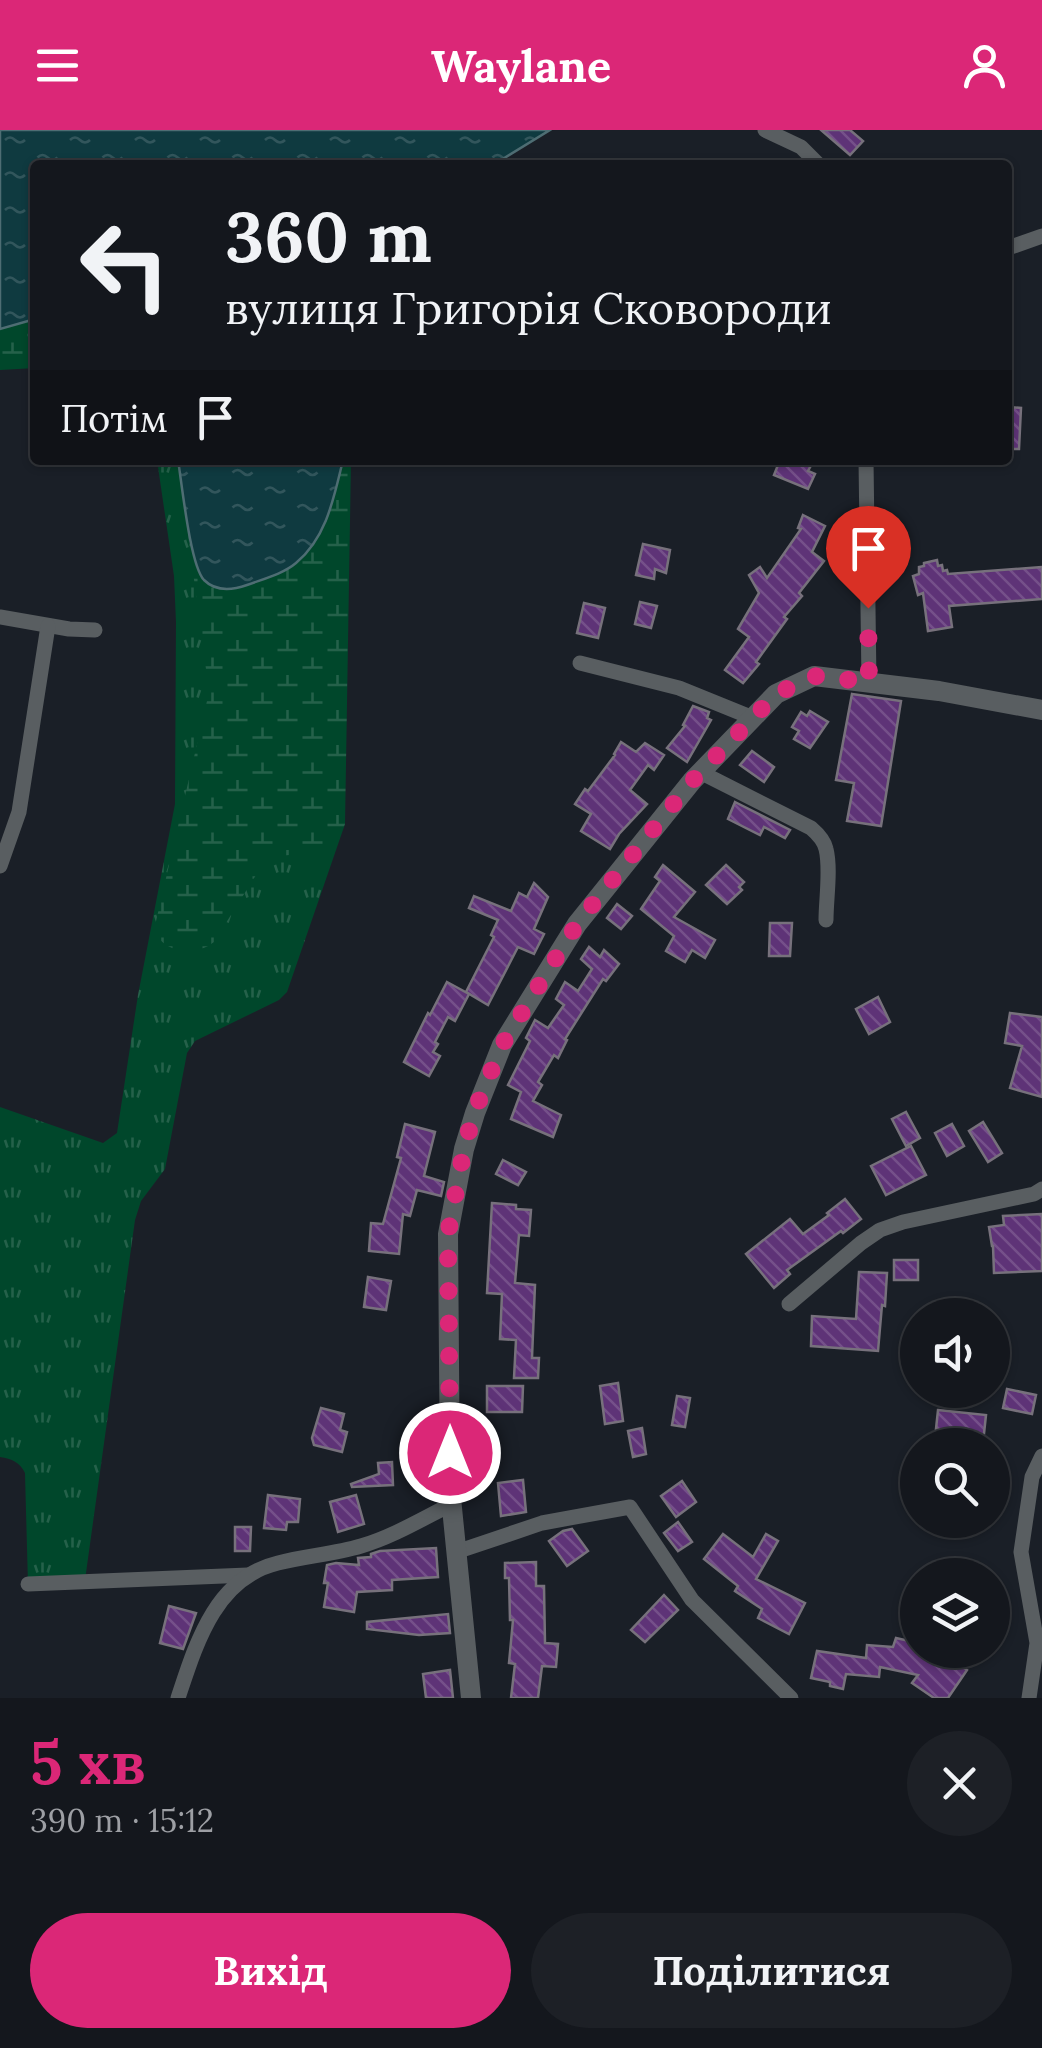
<!DOCTYPE html>
<html lang="uk">
<head>
<meta charset="utf-8">
<style>
	:root { --surface:#14171d; --page:#1d2026; --text:#f1f3f6; --muted:#9d9fa4; --line:#33363b; --accent:#db2777 }
	body { margin:0; font-family:Lora,serif; background:var(--page); color:var(--text); height:100vh; display:flex; flex-direction:column; font-size:38px; white-space:nowrap }
	* { box-sizing:border-box; margin:0 }
	p { font-size:32px; color:var(--muted) }
	.icon { flex:none; width:55px; height:55px; fill:none; stroke:currentColor; stroke-width:2; stroke-linecap:round; stroke-linejoin:round }
	.map { position:relative; height:1568px; overflow:hidden }
	.side { display:flex; flex-direction:column; background:var(--surface); flex:1 }
	.side>* { flex:none }
	.top-card { position:absolute; left:30px; top:30px; width:982px; height:305px; border-radius:10px; box-shadow:0 2px 8px #0004,0 0 0 2px var(--line); background:#14171d; color:var(--text); overflow:hidden }
	.tools { position:absolute; left:900px; top:1168px; display:grid; gap:20px }
	.tools a { display:grid; place-items:center; width:110px; height:110px; border-radius:50%; background:var(--surface); box-shadow:0 2px 8px #0004,0 0 0 2px var(--line); font-size:50px }
	.pin { position:absolute; display:grid; place-items:center; width:85px; height:85px; color:#fff; margin:-102px -42px; border-radius:50% 50% 50% 0; rotate:-45deg; box-shadow:0 0 10px #0007 }
	.pin .icon { rotate:45deg }
	.me { position:absolute; width:110px; margin:-55px; rotate:0deg; stroke-linejoin:round; filter:drop-shadow(0 0 8px #0008) }
	.turn { display:flex; align-items:center; gap:35px; height:210px; padding:0 30px; font-size:45px }
	.turn .icon { width:130px; height:130px; stroke-width:2.5 }
	.turn b { display:block; font-size:70px; line-height:85px }
	.then { display:flex; align-items:center; height:95px; padding:0 30px; background:#0003; gap:20px; font-size:38px }
	.round { display:grid; place-items:center; flex:none; width:105px; height:105px; border-radius:52px; background:var(--page) }
	.summary { display:flex; align-items:center; justify-content:space-between; height:170px; padding:0 30px }
	h1 { font-size:60px; font-weight:700; line-height:75px; color:var(--accent) }
	.button { display:flex; gap:20px; margin-top:auto; padding:20px 30px }
	.button a { flex:1; height:115px; border-radius:60px; background:var(--accent); color:#fff; font-size:40px; font-weight:700; line-height:115px; text-align:center }
	.button a+a { background:var(--page); color:var(--text) }
	header { display:flex; justify-content:space-between; align-items:center; height:130px; padding:0 30px; background:var(--accent); color:#fff; font-size:45px; font-weight:700 }
	.map>svg:first-child { display:block }
	.grass { fill:url(#grass-tufts) }
	.wetland { fill:url(#wetland-marsh) }
	.water { fill:url(#water-ripples); stroke:#4e6d73; stroke-width:2.5 }
	.building { fill:url(#building-back-hatch); stroke:#77717c; stroke-width:2.5 }
	.lines { fill:none; stroke-linecap:round; stroke-linejoin:round }
	.minor { stroke:#595e61; stroke-width:15 }
	.tertiary { stroke:#595e61; stroke-width:20 }
	.route { stroke:#db2777; stroke-width:18; stroke-dasharray:0 32.4 }
</style>
</head>
<body>
<header><svg class="icon" aria-label="menu" viewBox="0 0 24 24"><path d="M4 6h16M4 12h16M4 18h16"/></svg>Waylane<svg class="icon" aria-label="person" viewBox="0 0 24 24"><circle cx="12" cy="8" r="4"/><path d="M4 21q1-7 8-7t8 7"/></svg></header>
<div class="map">
<svg width="1042" height="1568" viewBox="0 0 1042 1568">
	<defs>
		<pattern id="grass-tufts" width="24" height="20" patternUnits="userSpaceOnUse" patternTransform="scale(2.5)"><rect width="24" height="20" fill="#00472b"/><path d="M3 7l-1-3M5 7V3M7 7l1-3M15 17l-1-3M17 17v-4M19 17l1-3" fill="none" stroke="#25614a"/></pattern>
		<pattern id="wetland-marsh" width="20" height="14" patternUnits="userSpaceOnUse" patternTransform="scale(2.5)"><rect width="20" height="14" fill="#00472b"/><path d="M1 5h8M5 5V1M11 12h8M15 12V8" fill="none" stroke="#25614a"/></pattern>
		<pattern id="water-ripples" width="26" height="14" patternUnits="userSpaceOnUse" patternTransform="scale(2.5)"><rect width="26" height="14" fill="#0f3a40"/><path d="M2 4q2-2 4 0t4 0M15 11q2-2 4 0t4 0" fill="none" stroke="#32565c"/></pattern>
		<pattern id="building-back-hatch" width="6" height="6" patternUnits="userSpaceOnUse" patternTransform="scale(2.5)"><rect width="6" height="6" fill="#5e3377"/><path d="M-1 5l2 2M0 0l6 6M5-1l2 2" fill="none" stroke="#75508a"/></pattern>
	</defs>
	<rect width="100%" height="100%" fill="#1a1f27"/>
	<!-- grass -->
	<path class="grass" d="M157,330H178L192,430L326,700L345,694L287,862L279,870L195,911L187,923L165,1039L141,1071L135,1090L85,1450L28,1454L25,1343C20,1332 12,1329 0,1327V977L103,1013L117,1003L138,865L175,674L176,492L174,446Z"/>
	<!-- wetland -->
	<g class="wetland">
		<polygon points="35,184 35,238 0,240 0,191"/>
		<path d="M178,330H351L345,694C331,731 297,720 266,729L214,812C195,827 163,823 154,800L207,571L208,554Z"/>
	</g>
	<!-- water -->
	<g class="water">
		<polygon points="0,0 550,0 493,35 35,35 35,189 0,199"/>
		<path d="M178,330H343C334,367 327,407 296,433C283,444 263,449 247,455C233,460 216,462 204,450C190,435 182,354 178,330Z"/>
	</g>
	<!-- building -->
	<g class="building">
		<polygon points="821,0 850,0 863,11 850,25"/>
		<polygon points="1008,277 1021,278 1019,319 1008,319"/>
		<polygon points="780,330 814,330 808,341 815,344 808,359 774,345"/>
		<polygon points="803,385 825,396 812,422 824,431 799,463 802,466 784,487 787,489 756,532 759,534 743,553 725,540 749,507 738,499 759,463 749,445 760,437 767,448 801,399 798,398"/>
		<polygon points="643,414 670,420 666,443 655,439 654,449 636,445"/>
		<polygon points="937,430 938,436 942,435 943,441 947,440 948,444 1042,437 1042,469 949,476 952,497 928,501 923,463 918,465 913,446 919,444 919,437 924,436 924,433"/>
		<polygon points="640,472 657,476 651,498 635,494"/>
		<polygon points="584,473 605,478 598,508 577,503"/>
		<polygon points="852,564 901,571 881,696 847,691 854,653 836,650"/>
		<polygon points="693,576 709,582 707,588 711,590 687,632 667,618 685,596 683,595"/>
		<polygon points="810,581 828,592 810,618 794,609 799,601 792,597 801,582 807,586"/>
		<polygon points="621,612 636,622 645,613 664,625 654,640 648,635 630,660 647,674 619,704 610,719 581,701 591,684 575,674 585,659 588,661 615,625 614,624"/>
		<polygon points="752,621 774,637 764,652 740,635"/>
		<polygon points="735,672 790,700 785,708 764,697 760,705 728,689"/>
		<polygon points="663,735 695,762 674,787 715,810 705,828 692,820 685,832 666,821 674,806 641,779 660,751 655,747"/>
		<polygon points="726,735 744,752 739,757 742,760 727,774 706,755"/>
		<polygon points="534,753 548,767 534,799 544,804 534,824 518,817 488,875 466,862 494,807 491,805 498,790 469,778 474,766 511,781 519,763 527,767"/>
		<polygon points="617,774 632,786 621,799 607,788"/>
		<polygon points="770,793 792,793 790,826 769,826"/>
		<polygon points="589,817 600,827 604,820 619,834 606,851 603,849 565,909 567,910 558,928 554,925 538,952 542,955 533,971 561,985 553,1007 511,989 521,962 508,955 530,911 526,908 535,890 548,898 564,875 556,869 565,852 578,861 592,839 581,829"/>
		<polygon points="447,852 469,864 455,891 448,887 435,912 438,914 433,922 440,926 429,946 404,932 428,883 430,885"/>
		<polygon points="878,867 890,892 869,904 856,879"/>
		<polygon points="1010,883 1042,887 1042,967 1010,958 1022,916 1005,913"/>
		<polygon points="906,982 920,1008 906,1016 892,989"/>
		<polygon points="983,992 1002,1023 988,1032 969,1001"/>
		<polygon points="405,994 435,1002 424,1046 444,1052 441,1066 417,1060 410,1086 403,1084 399,1124 369,1121 371,1093 383,1094 401,1028 397,1027"/>
		<polygon points="952,994 964,1016 947,1026 935,1003"/>
		<polygon points="911,1016 926,1045 886,1065 871,1036"/>
		<polygon points="503,1030 526,1042 518,1055 496,1044"/>
		<polygon points="845,1069 861,1089 843,1103 841,1101 787,1140 790,1144 774,1158 746,1124 790,1089 803,1104 829,1085 827,1083"/>
		<polygon points="492,1073 516,1075 516,1079 531,1080 529,1106 519,1105 515,1153 535,1155 532,1228 539,1228 538,1248 514,1248 516,1210 500,1209 502,1164 487,1163"/>
		<polygon points="1042,1084 1042,1141 994,1143 993,1116 992,1116 989,1097 1004,1095 1003,1086"/>
		<rect x="894" y="1130" width="24" height="20"/>
		<polygon points="859,1142 887,1143 885,1176 882,1175 878,1221 811,1216 812,1186 856,1189"/>
		<polygon points="368,1147 391,1151 386,1180 364,1177"/>
		<polygon points="618,1253 623,1291 605,1294 600,1256"/>
		<polygon points="487,1256 523,1256 522,1282 487,1282"/>
		<polygon points="1007,1259 1036,1265 1032,1284 1003,1278"/>
		<polygon points="677,1266 690,1268 685,1297 672,1295"/>
		<polygon points="321,1278 344,1284 340,1300 347,1302 342,1322 314,1315 312,1308"/>
		<polygon points="938,1280 986,1285 983,1313 949,1310 951,1301 936,1299"/>
		<polygon points="642,1298 646,1324 633,1327 628,1301"/>
		<polygon points="392,1332 393,1355 352,1357 351,1354 379,1344 378,1333"/>
		<polygon points="523,1350 526,1382 501,1386 498,1353"/>
		<polygon points="682,1351 696,1372 676,1387 661,1366"/>
		<polygon points="268,1365 300,1369 298,1392 287,1392 286,1400 264,1398"/>
		<polygon points="356,1365 364,1394 338,1402 330,1372"/>
		<polygon points="678,1392 692,1412 678,1421 664,1403"/>
		<polygon points="235,1397 251,1397 250,1421 235,1421"/>
		<polygon points="572,1399 588,1421 567,1436 549,1411 563,1401"/>
		<polygon points="723,1404 753,1427 766,1404 778,1411 756,1449 805,1473 789,1504 758,1488 762,1479 735,1461 738,1456 704,1429"/>
		<polygon points="436,1418 438,1447 392,1450 392,1460 357,1462 354,1482 324,1477 328,1453 324,1453 327,1435 336,1433 359,1435 358,1428 371,1427 371,1424 380,1421"/>
		<polygon points="536,1432 536,1456 544,1456 545,1513 558,1514 556,1537 542,1536 538,1568 511,1568 515,1534 509,1533 513,1490 510,1490 509,1448 505,1448 505,1433"/>
		<polygon points="664,1465 678,1480 645,1512 631,1500"/>
		<polygon points="169,1476 196,1483 183,1519 160,1513"/>
		<polygon points="448,1484 450,1503 419,1505 367,1499 367,1492"/>
		<polygon points="896,1508 918,1513 918,1520 953,1520 948,1527 967,1540 948,1568 934,1568 912,1553 918,1545 880,1537 879,1547 846,1544 843,1559 830,1556 830,1552 811,1548 817,1521 866,1528 867,1515 893,1517"/>
		<polygon points="450,1540 453,1568 426,1568 423,1544"/>
	</g>
	<g class="lines">
		<!-- minor -->
		<g class="minor">
			<polyline points="765,0 801,17 819,35"/>
			<polyline points="1008,118 1042,106"/>
			<polyline points="866,330 869,552"/>
			<polyline points="0,487 69,499 95,500"/>
			<polyline points="580,533 679,558 753,588"/>
			<path d="M700,642L811,698C818,704 824,710 826,719C831,739 826,769 826,790"/>
			<polyline points="0,736 19,682 48,496"/>
			<polyline points="789,1174 861,1113 880,1100 903,1092 1034,1064 1042,1059"/>
			<polyline points="456,1422 542,1393 630,1377 692,1470 791,1568"/>
			<polyline points="28,1454 248,1445"/>
			<path d="M178,1568C196,1514 215,1448 278,1433C305,1426 334,1424 361,1416C392,1407 422,1389 452,1374"/>
			<polyline points="1029,1568 1037,1513 1021,1422 1032,1347 1042,1326"/>
		</g>
		<!-- tertiary -->
		<polyline class="tertiary" points="471,1568 450,1358 448,1104 464,1019 475,983 502,915 577,794 692,651 776,564 814,546 939,561 1042,580"/>
	</g>
	<g class="lines">
		<!-- route -->
		<polyline class="route" points="450,1323 448,1104 464,1019 474,983 502,915 577,794 692,651 776,564 814,546 869,552 868,478"/>
	</g>
</svg>
<div class="tools">
<a><svg class="icon" aria-label="sound" viewBox="0 0 24 24"><path d="M4 9h4l5-4v14l-5-4H4zM17 9q2 3 0 6"/></svg></a>
<a><svg class="icon" aria-label="search" viewBox="0 0 24 24"><circle cx="10" cy="10" r="6"/><path d="M15 15l6 6"/></svg></a>
<a><svg class="icon" aria-label="layers" viewBox="0 0 24 24"><path d="M12 4l9 5-9 5-9-5zM3 14l9 5 9-5"/></svg></a>
</div>
<div class="pin" style="left:868px;top:478px;background:#d93025"><svg class="icon" aria-label="arrive" viewBox="0 0 24 24"><path d="M6 21V4h12l-3 4 3 4H6"/></svg></div>
<svg class="me" style="left:450px;top:1323px" viewBox="-20 -20 40 40"><circle r="17" fill="#db2777" stroke="#fff" stroke-width="3"/><path d="M0-11L8 9 0 5-8 9z" fill="#fff"/></svg>
<div class="top-card">
<div class="turn"><svg class="icon" aria-label="left" viewBox="0 0 24 24"><path d="M17 20v-9H6M10 6l-5 5 5 5"/></svg><div><b>360 m</b>вулиця Григорія Сковороди</div></div>
<div class="then">Потім<svg class="icon" aria-label="arrive" viewBox="0 0 24 24"><path d="M6 21V4h12l-3 4 3 4H6"/></svg></div>
</div>
</div>
<section class="side">
<div class="summary"><div><h1>5 хв</h1><p>390 m · 15:12</p></div><a class="round"><svg class="icon" aria-label="close" viewBox="0 0 24 24"><path d="M6 6l12 12M18 6L6 18"/></svg></a></div>
<div class="button"><a>Вихід</a><a>Поділитися</a></div>
</section>
</body>
</html>
